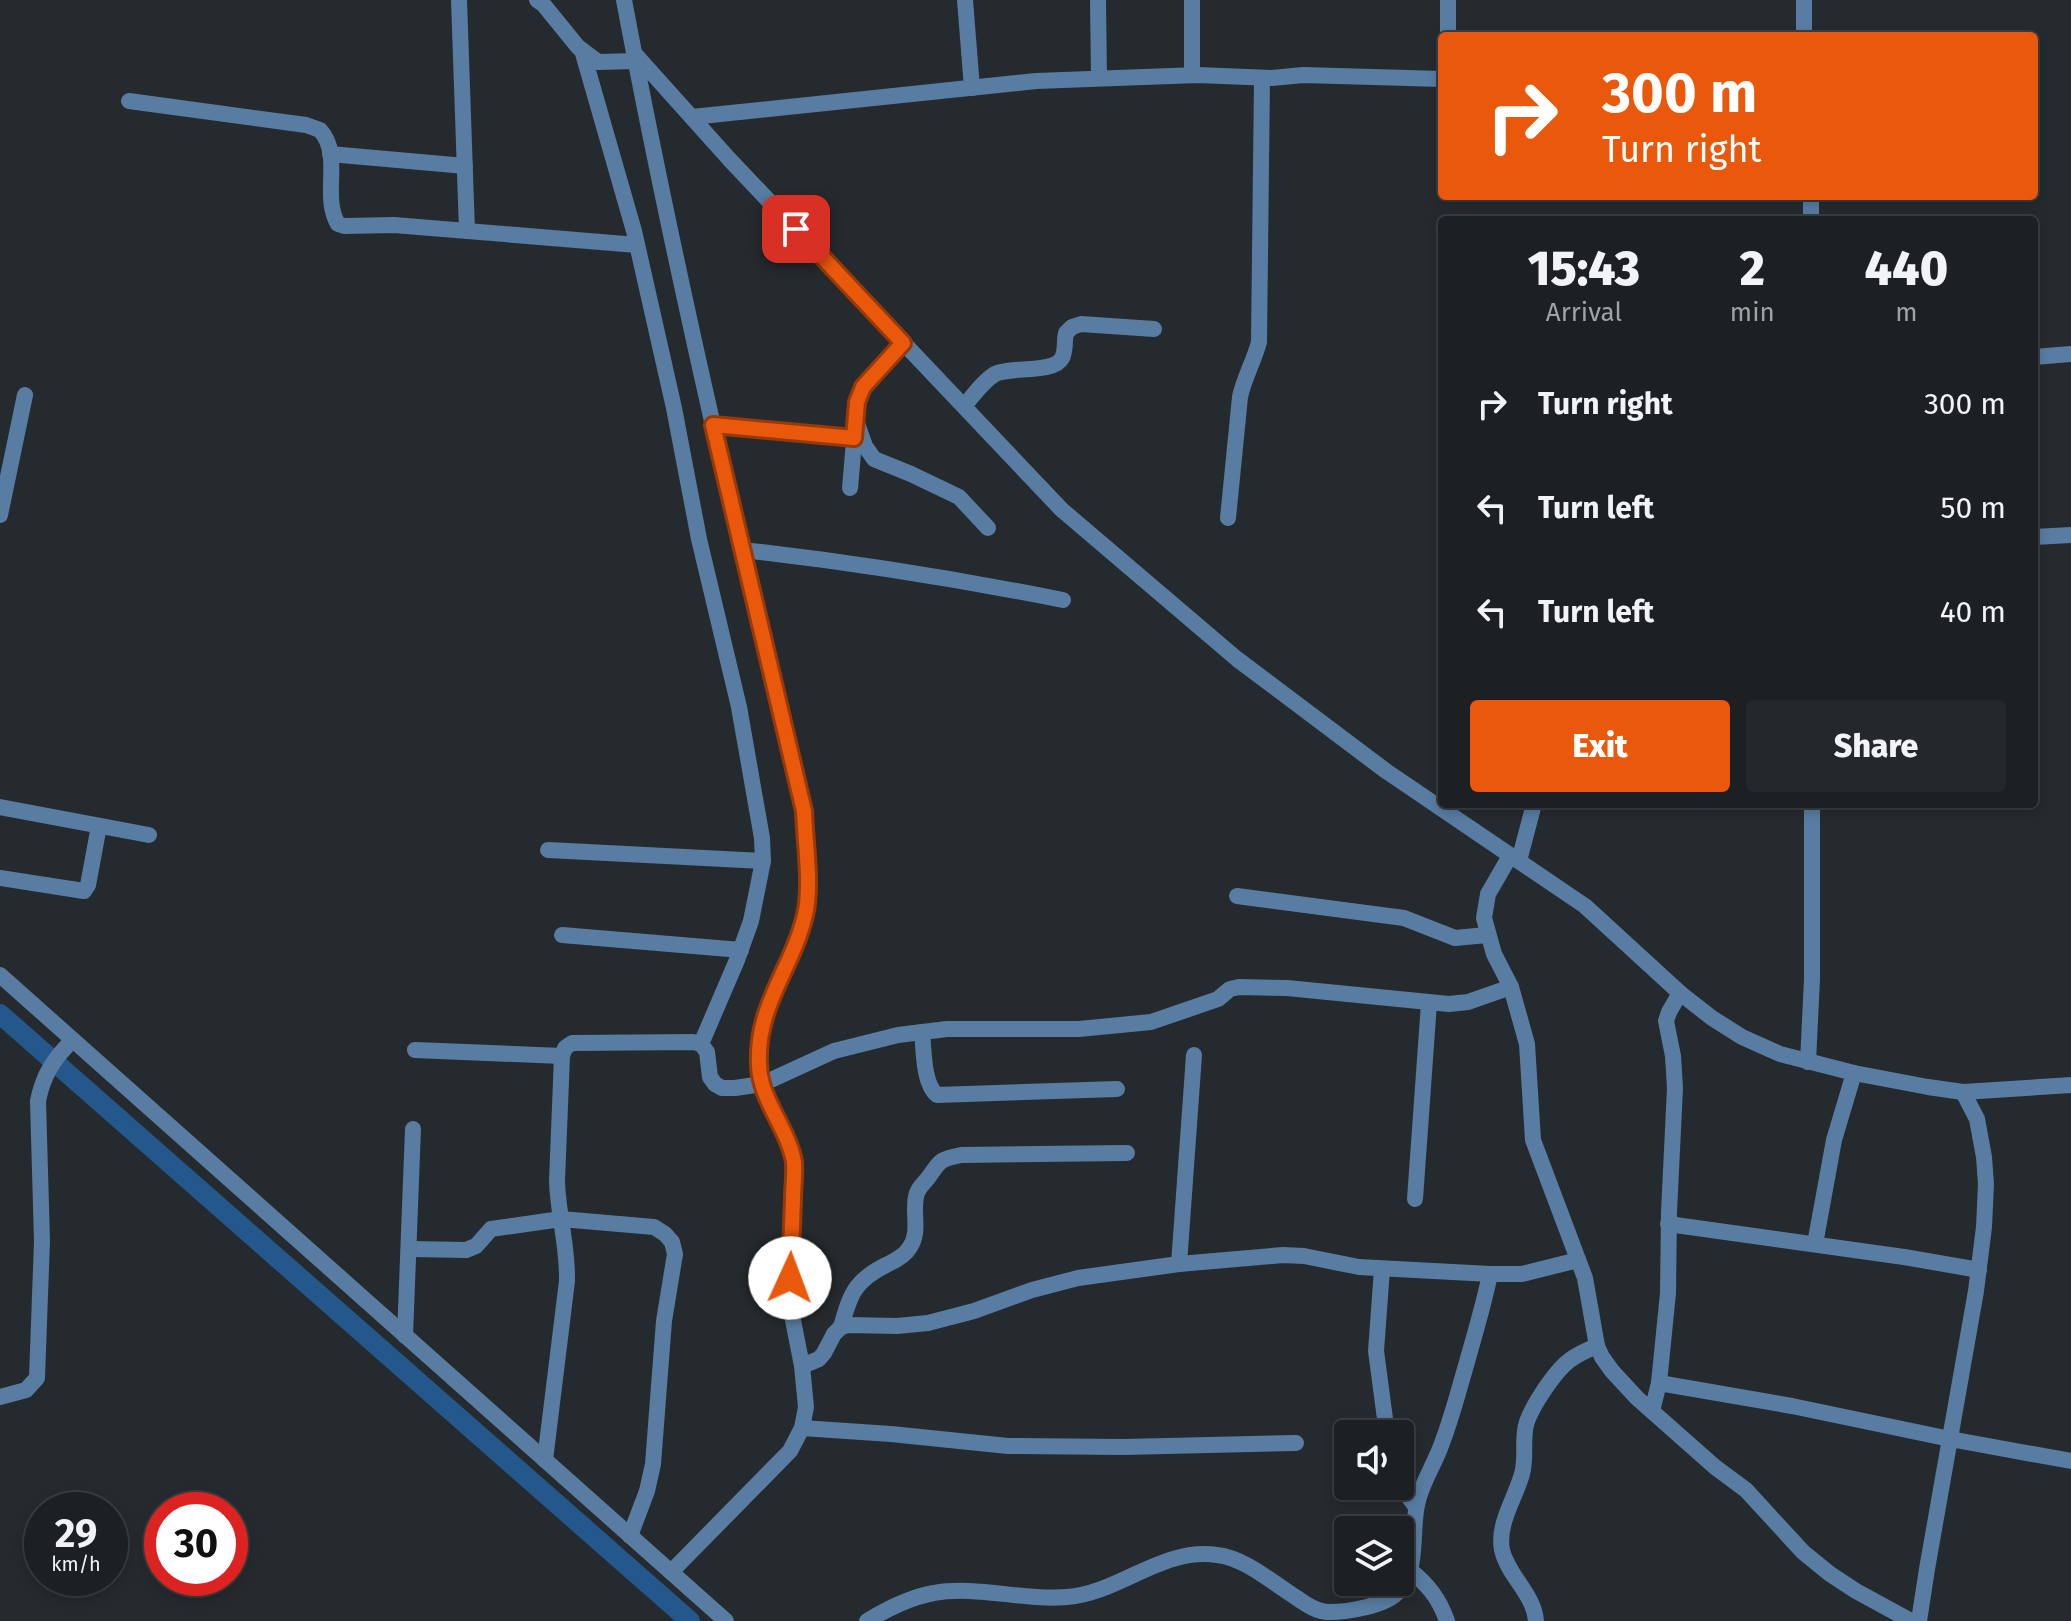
<!DOCTYPE html>
<html lang="en">
<head>
<meta charset="utf-8">
<style>
	:root { --surface:#1c2022; --page:#25282a; --text:#f1f3f6; --muted:#a0a3a5; --line:#3a3e40; --accent:#ea580c }
	body { margin:0; font-family:"Fira Sans",sans-serif; background:var(--page); color:var(--text); height:100vh; display:flex; flex-direction:column; font-size:30px; white-space:nowrap }
	* { box-sizing:border-box; margin:0 }
	p { font-size:26px; color:var(--muted) }
	.icon { flex:none; width:44px; height:44px; fill:none; stroke:currentColor; stroke-width:2; stroke-linecap:round; stroke-linejoin:round }
	.map { position:relative; flex:1; overflow:hidden }
	.sheet { position:absolute; left:1438px; top:216px; width:600px; height:592px; display:flex; flex-direction:column; background:var(--surface); border-radius:8px; box-shadow:0 4px 12px #0003,0 0 0 2px var(--line) }
	.sheet>* { flex:none }
	.hud { position:absolute; left:1438px; top:32px; width:600px; height:168px; border-radius:8px; box-shadow:0 4px 12px #0003,0 0 0 2px var(--line); background:#ea580c; color:#fff; overflow:hidden }
	.fabs { position:absolute; left:1334px; top:1420px; display:grid; gap:16px }
	.fabs a { display:grid; place-items:center; width:80px; height:80px; border-radius:8px; background:var(--surface); box-shadow:0 4px 12px #0003,0 0 0 2px var(--line); font-size:40px }
	.speed { position:absolute; left:24px; top:1492px; display:flex; gap:16px; font-size:40px; font-weight:700; text-align:center }
	.speed>* { display:grid; place-content:center; width:104px; height:104px; border-radius:50%; background:var(--surface); box-shadow:0 4px 12px #0003,0 0 0 2px var(--line); line-height:1 }
	.speed small { font-size:20px; font-weight:400 }
	.speed .limit { border:12px solid #d22; background:#fff; color:#111 }
	.pin { position:absolute; display:grid; place-items:center; width:68px; height:68px; color:#fff; margin:-34px; border-radius:16px; box-shadow:0 4px 12px #0006 }
	.me { position:absolute; width:88px; margin:-44px; rotate:2deg; stroke-linejoin:round; filter:drop-shadow(0 0 6px #0008) }
	.turn { display:flex; align-items:center; gap:28px; height:168px; padding:0 32px; font-size:36px }
	.turn .icon { width:104px; height:104px; stroke-width:2.5 }
	.turn b { display:block; font-size:56px; line-height:68px }
	.eta { display:flex; justify-content:space-evenly; align-items:center; height:136px; text-align:center }
	.eta b { font-size:48px; font-weight:800; line-height:56px }
	.cta { display:flex; gap:16px; margin-top:auto; padding:16px 32px }
	.cta a { flex:1; height:92px; border-radius:8px; background:var(--accent); color:#fff; font-size:32px; font-weight:800; line-height:92px; text-align:center }
	.cta a+a { background:var(--page); color:var(--text) }
	ul { padding:0; list-style:none }
	li { display:flex; align-items:center; gap:24px; height:104px; padding:0 32px }
	li div { flex:1 }
	li b { display:block; font-size:30px }
	li em { font-style:normal }
	.map>svg:first-child { display:block }
	.lines { fill:none; stroke-linecap:round; stroke-linejoin:round }
	.canal { stroke:#24588c; stroke-width:20 }
	.street { stroke:#587ca2; stroke-width:16 }
	.route-casing { stroke:#983908; stroke-width:20 }
	.route { stroke:#ea580c; stroke-width:14 }
</style>
</head>
<body>
<div class="map">
<svg width="2071" height="1621" viewBox="0 0 2071 1621">
	<rect width="100%" height="100%" fill="#252a2e"/>
	<g class="lines">
		<!-- canal -->
		<polyline class="canal" points="0,1014 690,1621"/>
		<!-- street -->
		<g class="street">
			<polyline points="459,0 467,231"/>
			<polyline points="537,0 543,4 578,47 598,62 636,61"/>
			<path d="M624,0C675,272 739,542 804,811C805,843 812,885 805,916C792,969 755,1008 759,1067C761,1094 779,1116 788,1141C791,1148 792,1157 794,1164L790,1305L802,1366L806,1407L802,1428L790,1451L671,1572"/>
			<polyline points="965,0 972,88"/>
			<polyline points="1098,0 1099,78"/>
			<polyline points="1804,0 1804,36"/>
			<polyline points="1448,36 1448,0"/>
			<polyline points="582,50 634,231 674,408 699,539 739,707 762,838 763,861 751,921 737,960 701,1044"/>
			<polyline points="634,53 730,160 1062,510 1237,659 1386,771 1585,906 1680,993 1712,1018 1742,1037 1780,1054 1854,1073 1928,1087 1963,1092 2071,1085"/>
			<polyline points="1192,75 1192,0"/>
			<path d="M129,101L306,125L320,130C343,155 321,196 338,224L344,226L394,225L637,245"/>
			<polyline points="692,117 1036,81 1198,75 1272,78 1303,75 1442,79"/>
			<polyline points="330,154 465,166"/>
			<polyline points="1811,220 1811,196"/>
			<polyline points="2034,357 2071,354"/>
			<path d="M964,406C973,396 983,381 995,374C1011,366 1054,374 1062,358C1066,351 1064,341 1066,333L1072,327L1081,324L1154,329"/>
			<polyline points="855,418 865,446 874,459 911,474 959,497 988,528"/>
			<polyline points="713,425 854,438"/>
			<polyline points="850,488 858,395 863,387 903,343"/>
			<polyline points="0,515 25,395"/>
			<path d="M1228,518L1240,397C1244,378 1254,361 1259,342L1262,78"/>
			<polyline points="2034,537 2071,535"/>
			<path d="M743,550C851,562 957,579 1063,600"/>
			<polyline points="0,807 149,835"/>
			<polyline points="548,850 763,861"/>
			<polyline points="1510,856 1488,894 1484,918 1494,954 1511,987 1527,1044 1533,1140 1585,1278 1597,1346 1602,1357 1612,1371 1637,1398 1715,1467 1746,1490 1803,1552 1830,1574 1856,1591 1911,1621"/>
			<polyline points="1519,861 1534,804"/>
			<polyline points="0,878 84,891 88,885 99,826"/>
			<polyline points="1237,896 1404,918 1455,938 1487,935"/>
			<polyline points="562,935 741,950"/>
			<polyline points="0,975 726,1621"/>
			<path d="M922,1032C924,1050 923,1084 937,1095L1117,1089"/>
			<polyline points="415,1050 562,1056"/>
			<polyline points="1808,1062 1812,979 1812,804"/>
			<polyline points="1415,1199 1429,1003"/>
			<polyline points="1668,1224 1904,1257 1979,1270"/>
			<polyline points="1815,1244 1834,1140 1854,1073"/>
			<polyline points="410,1249 466,1250 476,1246 491,1229 561,1219 654,1227 665,1234 672,1242 675,1254 664,1321 653,1464 647,1491 630,1536"/>
			<polyline points="1179,1264 1194,1055"/>
			<polyline points="1382,1269 1376,1351 1387,1434"/>
			<path d="M841,1327C850,1295 854,1281 886,1265C895,1261 905,1256 910,1247C921,1231 911,1210 917,1193C919,1187 924,1183 928,1178C941,1160 938,1160 961,1155L1127,1153"/>
			<polyline points="405,1336 413,1129"/>
			<polyline points="802,1366 819,1359 824,1353 834,1334 841,1327 849,1325 897,1326 928,1323 974,1311 1032,1290 1078,1278 1179,1264 1283,1255 1304,1256 1359,1267 1490,1274 1522,1274 1578,1260"/>
			<polyline points="1659,1383 1792,1406 1950,1439 2071,1461"/>
			<path d="M0,1397L26,1390L37,1378L42,1241L38,1101C43,1075 54,1058 73,1040"/>
			<polyline points="1652,1411 1659,1383 1668,1293 1669,1212 1675,1088 1673,1056 1666,1021 1669,1012 1680,993"/>
			<polyline points="802,1428 891,1434 1008,1446 1124,1447 1296,1443"/>
			<path d="M545,1460L567,1281C568,1247 558,1215 557,1181L562,1056L565,1048L572,1043L693,1042L701,1044L707,1052L710,1077L715,1084L722,1088H735L762,1084L834,1051L898,1035L947,1029H1079L1151,1022L1218,999L1230,989L1239,987L1287,988L1449,1004L1468,1002L1511,987"/>
			<polyline points="1400,1485 1416,1507"/>
			<path d="M1410,1570C1428,1585 1439,1598 1447,1621"/>
			<path d="M867,1621C887,1609 910,1597 934,1593C976,1585 1023,1601 1067,1597C1120,1593 1162,1547 1217,1555C1244,1558 1269,1580 1291,1594C1303,1602 1315,1612 1329,1612C1348,1612 1385,1606 1398,1592C1419,1570 1411,1533 1417,1505C1421,1483 1435,1464 1442,1443C1452,1417 1459,1389 1467,1362C1475,1333 1484,1304 1490,1274"/>
			<path d="M1536,1621C1534,1594 1508,1576 1502,1550C1497,1524 1515,1499 1522,1474C1526,1460 1523,1446 1525,1431C1526,1413 1555,1371 1570,1360C1578,1354 1587,1350 1597,1346"/>
			<polyline points="1919,1621 1927,1569 1976,1291 1984,1227 1986,1184 1984,1157 1977,1119 1963,1092"/>
		</g>
	</g>
	<g class="lines">
		<!-- route casing -->
		<g class="route-casing">
			<path id="route" d="M790,1278C791,1252 792,1225 793,1199C793,1187 795,1174 794,1162C788,1128 760,1100 759,1065C756,1005 792,970 805,915C812,886 805,842 804,811L713,425L854,438L857,402L863,387L903,343L796,229"/>
		</g>
		<!-- route -->
		<use href="#route" class="route"/>
	</g>
</svg>
<div class="fabs">
<a><svg class="icon" aria-label="sound" viewBox="0 0 24 24"><path d="M4 9h4l5-4v14l-5-4H4zM17 9q2 3 0 6"/></svg></a>
<a><svg class="icon" aria-label="layers" viewBox="0 0 24 24"><path d="M12 4l9 5-9 5-9-5zM3 14l9 5 9-5"/></svg></a>
</div>
<div class="speed"><div>29<small>km/h</small></div><div class="limit">30</div></div>
<div class="pin" style="left:796px;top:229px;background:#d93025"><svg class="icon" aria-label="arrive" viewBox="0 0 24 24"><path d="M6 21V4h12l-3 4 3 4H6"/></svg></div>
<svg class="me" style="left:790px;top:1278px" viewBox="-20 -20 40 40"><circle r="19" fill="#fff"/><path d="M0-13L10 11 0 6-10 11z" fill="#ea580c"/></svg>
<div class="hud">
<div class="turn"><svg class="icon" aria-label="right" viewBox="0 0 24 24"><path d="M7 20v-9h11M14 6l5 5-5 5"/></svg><div><b>300 m</b>Turn right</div></div>
</div>
<section class="sheet">
<div class="eta">
<div><b>15:43</b><p>Arrival</p></div>
<div><b>2</b><p>min</p></div>
<div><b>440</b><p>m</p></div>
</div>
<ul>
<li><svg class="icon" aria-label="right" viewBox="0 0 24 24"><path d="M7 20v-9h11M14 6l5 5-5 5"/></svg><div><b>Turn right</b></div><em>300 m</em></li>
<li><svg class="icon" aria-label="left" viewBox="0 0 24 24"><path d="M17 20v-9H6M10 6l-5 5 5 5"/></svg><div><b>Turn left</b></div><em>50 m</em></li>
<li><svg class="icon" aria-label="left" viewBox="0 0 24 24"><path d="M17 20v-9H6M10 6l-5 5 5 5"/></svg><div><b>Turn left</b></div><em>40 m</em></li>
</ul>
<div class="cta"><a>Exit</a><a>Share</a></div>
</section>
</div>
</body>
</html>
